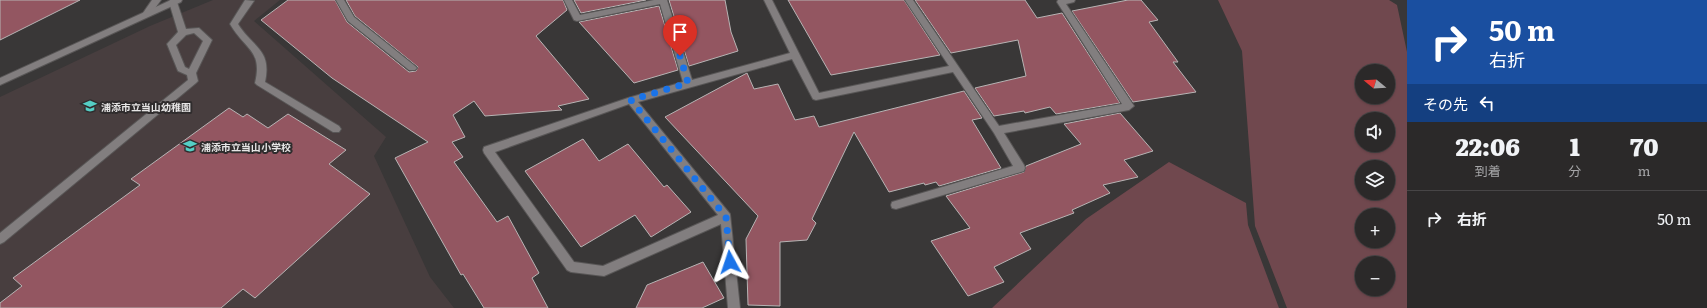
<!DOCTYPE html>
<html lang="ja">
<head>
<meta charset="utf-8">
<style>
	:root { --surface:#2b2929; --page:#373535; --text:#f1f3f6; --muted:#a6a6a8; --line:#474546 }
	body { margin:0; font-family:Literata,"Noto Sans JP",serif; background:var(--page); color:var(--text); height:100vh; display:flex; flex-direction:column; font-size:15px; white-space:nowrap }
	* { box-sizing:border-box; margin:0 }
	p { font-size:13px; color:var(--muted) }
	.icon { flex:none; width:22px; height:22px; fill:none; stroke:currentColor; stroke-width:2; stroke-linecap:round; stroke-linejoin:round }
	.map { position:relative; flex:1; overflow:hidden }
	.sheet { display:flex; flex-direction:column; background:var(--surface); width:300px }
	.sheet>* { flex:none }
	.guide { background:#1a4fa0; color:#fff; overflow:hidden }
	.needle { width:26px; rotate:288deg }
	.tools { position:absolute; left:1355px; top:64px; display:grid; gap:8px }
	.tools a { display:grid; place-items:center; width:40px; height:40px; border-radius:50%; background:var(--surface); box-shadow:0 1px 3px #0004,0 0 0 1px var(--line); font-size:20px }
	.pin { position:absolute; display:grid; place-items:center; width:34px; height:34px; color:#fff; margin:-41px -17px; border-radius:50% 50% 50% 0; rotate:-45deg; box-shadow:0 0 4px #0007 }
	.pin .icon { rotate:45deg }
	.me { position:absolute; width:44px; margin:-22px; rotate:355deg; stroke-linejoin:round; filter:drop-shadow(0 0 3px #0008) }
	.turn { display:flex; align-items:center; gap:14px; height:84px; padding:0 16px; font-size:18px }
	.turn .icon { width:52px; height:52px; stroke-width:2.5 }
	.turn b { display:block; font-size:28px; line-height:34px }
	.then { display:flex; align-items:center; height:38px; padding:0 16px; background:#0003; gap:8px; font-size:15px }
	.eta { display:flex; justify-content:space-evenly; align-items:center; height:68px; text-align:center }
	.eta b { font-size:24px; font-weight:800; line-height:28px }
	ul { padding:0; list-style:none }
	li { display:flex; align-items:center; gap:12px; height:56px; padding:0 16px; border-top:1px solid var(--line) }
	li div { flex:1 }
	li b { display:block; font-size:15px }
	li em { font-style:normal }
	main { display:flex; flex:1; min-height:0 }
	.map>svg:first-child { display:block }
	.built { fill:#483e3f }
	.green { fill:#70484e; fill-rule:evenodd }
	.building { fill:#935661; stroke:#b7b4b4 }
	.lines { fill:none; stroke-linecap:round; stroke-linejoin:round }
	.service-casing { stroke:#585656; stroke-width:2 }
	.minor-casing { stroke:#585656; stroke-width:2 }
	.tertiary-casing { stroke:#585656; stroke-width:2 }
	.service { fill:#827e7f; fill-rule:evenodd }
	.minor { fill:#827e7f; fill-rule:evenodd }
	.tertiary { fill:#827e7f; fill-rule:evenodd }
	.route { stroke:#1a73e8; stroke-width:7; stroke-dasharray:0 12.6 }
	.labels { text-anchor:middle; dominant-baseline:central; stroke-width:4; stroke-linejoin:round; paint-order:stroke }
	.poi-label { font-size:10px; font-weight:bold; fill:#e6e5e5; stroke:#2f2c2d; text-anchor:start }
</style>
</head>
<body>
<main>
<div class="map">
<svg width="1407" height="308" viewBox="0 0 1407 308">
	<rect width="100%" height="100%" fill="#393737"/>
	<!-- built -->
	<polygon class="built" points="213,0 280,0 254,21 386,137 374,156 430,277 454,308 0,308 0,97 150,26"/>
	<!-- green -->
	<g class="green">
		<path d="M1218,0H1389L1397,5L1407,52V308H1287L1255,226L1242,51ZM1362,71H1388V97H1362ZM1362,119H1388V145H1362ZM1362,167H1388V193H1362ZM1362,215H1388V241H1362ZM1362,263H1388V289H1362Z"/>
		<polygon points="1169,162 1246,203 1248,225 1279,308 992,308 1086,219"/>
	</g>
	<!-- building -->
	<g class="building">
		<polygon points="0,0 80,0 0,40"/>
		<polygon points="288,0 335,0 347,22 409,72 416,71 418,67 355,16 346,0 563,0 567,10 536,36 589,99 558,106 562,110 485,116 474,101 453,115 465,137 452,142 463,157 454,162 497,222 508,216 539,273 532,278 548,308 484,308 463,274 461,275 395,158 428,142 332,78 261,20"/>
		<polygon points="574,0 646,0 581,13"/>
		<polygon points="669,0 725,0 731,32 738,51 689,66"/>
		<polygon points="788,0 904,0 940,55 831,75"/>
		<polygon points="915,0 1025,0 1037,18 1062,13 1120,103 1056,114 1050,107 1025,113 1024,111 994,116 975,88 1026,76 1018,40 951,53"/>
		<polygon points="1128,0 1141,0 1158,20 1149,22 1178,62 1173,62 1196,92 1133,102 1072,11"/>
		<polygon points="659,6 678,70 634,83 579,22"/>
		<polygon points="747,73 754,89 778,84 795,120 814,116 819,127 964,91 982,118 972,120 1001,168 939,186 936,182 925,185 924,183 889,192 854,132 812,219 816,223 807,240 780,242 780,306 748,305 746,239 758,216 665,117"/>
		<polygon points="229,108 243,117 247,114 268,128 288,114 346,150 329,164 370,194 255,298 243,289 221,308 0,308 0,303 22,286 13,278 140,185 131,179"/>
		<polygon points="1120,113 1153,151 1124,160 1138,177 1103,185 1110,193 1072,210 1074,213 1020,233 1031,249 994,267 1004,282 968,296 931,241 970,228 946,196 1024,172 1026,166 1081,144 1064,124"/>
		<polygon points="583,139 599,161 628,144 664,187 667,185 691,212 651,237 635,215 581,247 525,171"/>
		<polygon points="703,262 724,298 702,308 636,308 647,285"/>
	</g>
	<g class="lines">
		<!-- service casing -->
		<g class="service-casing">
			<g id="service">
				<path d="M170,0H176L177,2L186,29L199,28L212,40L196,73L198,81L196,83L4,242L0,244V233L188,80L187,75L178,71L167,44L178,32L169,2ZM194,33L203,41L189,69L185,67L176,45L186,35Z"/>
				<path d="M245,0L254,1L238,24C253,48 272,49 265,82L339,126L341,129L339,132H333L257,85L255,83C263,50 245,50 230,24Z"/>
			</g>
		</g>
		<!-- minor casing -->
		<g class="minor-casing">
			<g id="minor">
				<polygon points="152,0 161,0 150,15 144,15 143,13"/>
				<polygon points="336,0 344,0 354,17 415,66 417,68 415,70 409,70 348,21"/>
				<path d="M564,0H572L580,15L654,0H667L692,80L790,53L764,0H772L819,93L949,66L905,0H913L999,126L1122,104L1057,2L1058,0H1075L1074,2L1066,4L1134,106L1129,110L1004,133L1024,165L1025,168L1024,171L896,209L892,208L891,205L892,202L1013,166L994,133L953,72L816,100L813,99L792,59L638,102L730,214L740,308H728L721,224L604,276L571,272L567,270L484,153L483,150L484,147L628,98L683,82L660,4L577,21L574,20ZM629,104L718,215L603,266L574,262L495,152Z"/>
			</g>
		</g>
		<!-- tertiary casing -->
		<g class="tertiary-casing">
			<polygon id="tertiary" points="171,0 182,0 181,2 0,85 0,78"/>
		</g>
		<!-- service -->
		<use href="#service" class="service"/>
		<!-- minor -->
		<use href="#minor" class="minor"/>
		<!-- tertiary -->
		<use href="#tertiary" class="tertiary"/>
	</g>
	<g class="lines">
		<!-- route -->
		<polyline class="route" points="680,56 688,83 631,100 726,217 730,262"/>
	</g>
	<!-- icons -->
	<defs>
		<g id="school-bare" transform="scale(1.08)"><path d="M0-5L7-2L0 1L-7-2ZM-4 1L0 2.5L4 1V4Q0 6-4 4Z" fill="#55cec5" stroke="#2f2c2d" stroke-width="2.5" paint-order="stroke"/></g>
	</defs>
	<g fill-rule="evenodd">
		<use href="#school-bare" x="90" y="106"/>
		<use href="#school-bare" x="190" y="146"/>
	</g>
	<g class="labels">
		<!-- poi labels -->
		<g class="poi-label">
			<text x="101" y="106">浦添市立当山幼稚園</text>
			<text x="201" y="146">浦添市立当山小学校</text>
		</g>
	</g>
</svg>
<div class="tools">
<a><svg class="needle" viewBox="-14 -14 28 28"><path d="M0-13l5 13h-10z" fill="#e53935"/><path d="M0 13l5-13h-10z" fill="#a6a6a8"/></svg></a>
<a><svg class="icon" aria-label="sound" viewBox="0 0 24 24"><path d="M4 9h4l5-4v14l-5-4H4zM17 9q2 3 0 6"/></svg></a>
<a><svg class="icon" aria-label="layers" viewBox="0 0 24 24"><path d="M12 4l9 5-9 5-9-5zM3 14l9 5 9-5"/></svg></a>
<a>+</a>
<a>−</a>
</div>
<div class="pin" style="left:680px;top:56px;background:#d93025"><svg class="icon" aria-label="arrive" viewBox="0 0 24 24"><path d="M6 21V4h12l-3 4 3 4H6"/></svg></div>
<svg class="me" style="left:730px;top:262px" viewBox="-20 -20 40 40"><path d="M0-17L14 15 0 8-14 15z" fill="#1a73e8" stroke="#fff" stroke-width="4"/></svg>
</div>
<section class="sheet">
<div class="guide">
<div class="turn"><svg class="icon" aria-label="right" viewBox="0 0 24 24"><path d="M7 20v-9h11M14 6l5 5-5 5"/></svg><div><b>50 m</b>右折</div></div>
<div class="then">その先<svg class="icon" aria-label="left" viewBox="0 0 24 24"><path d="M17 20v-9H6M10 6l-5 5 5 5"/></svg></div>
</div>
<div class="eta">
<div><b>22:06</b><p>到着</p></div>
<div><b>1</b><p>分</p></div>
<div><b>70</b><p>m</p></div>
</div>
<ul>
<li><svg class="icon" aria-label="right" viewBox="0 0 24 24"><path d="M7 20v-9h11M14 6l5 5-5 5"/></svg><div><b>右折</b></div><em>50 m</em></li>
</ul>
</section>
</main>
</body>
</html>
